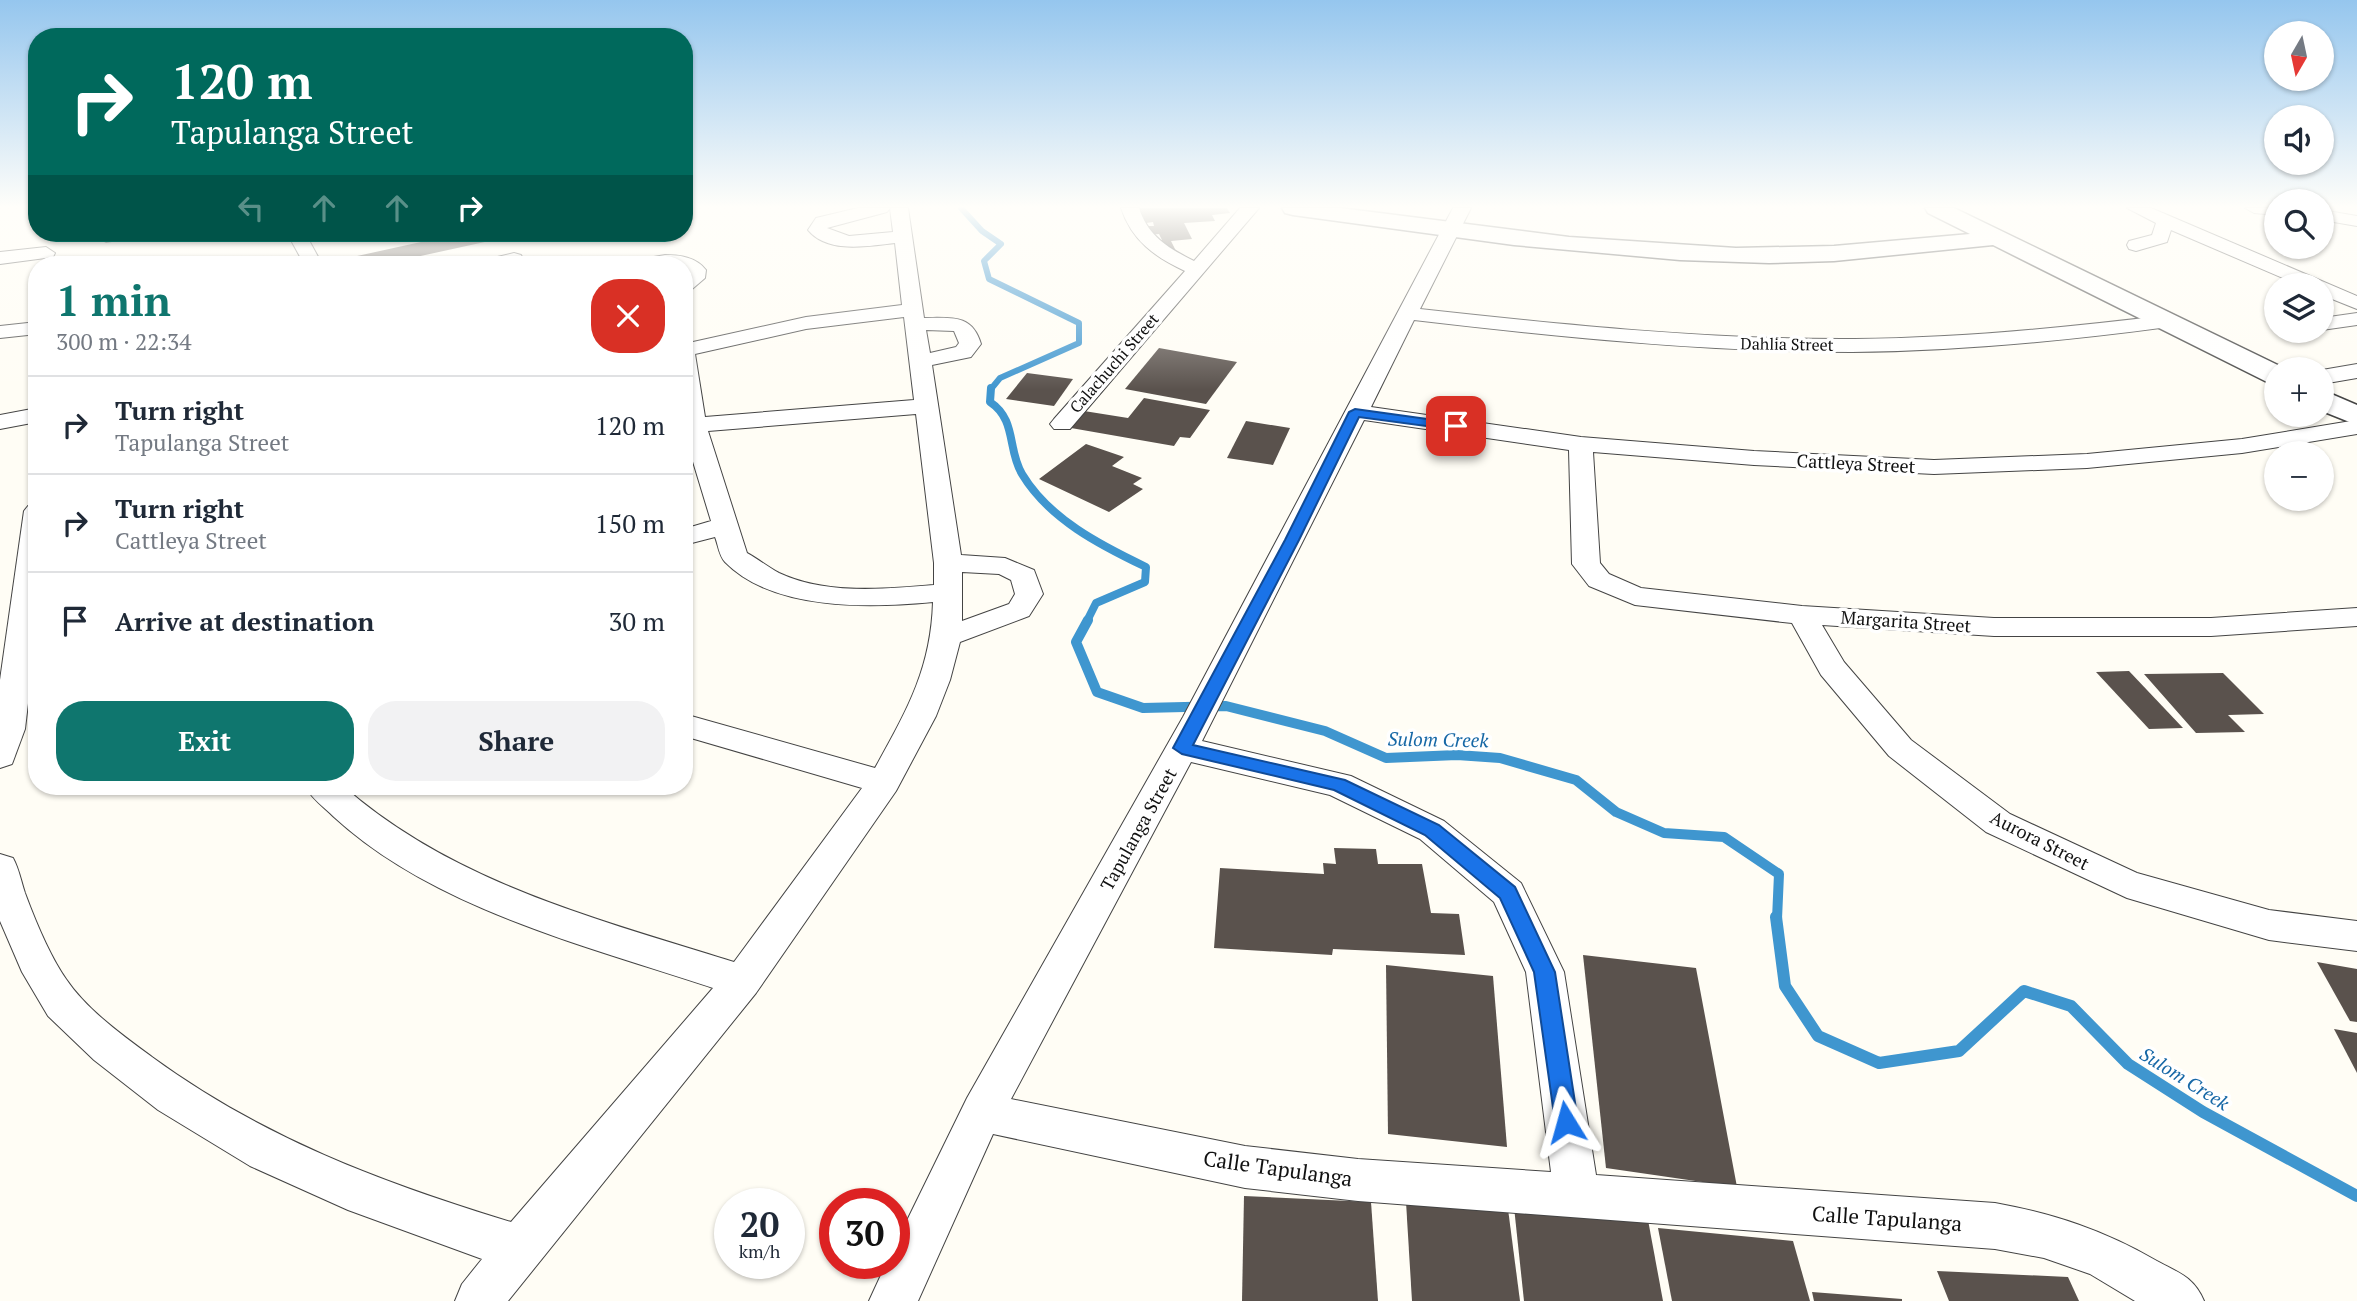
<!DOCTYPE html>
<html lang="en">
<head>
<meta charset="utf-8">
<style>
	:root { --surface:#fff; --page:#f2f2f3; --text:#1f2937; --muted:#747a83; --line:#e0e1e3; --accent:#0f766e }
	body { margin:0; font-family:"PT Serif",serif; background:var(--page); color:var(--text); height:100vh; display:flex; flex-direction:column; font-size:26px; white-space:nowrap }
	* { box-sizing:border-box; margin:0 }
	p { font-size:23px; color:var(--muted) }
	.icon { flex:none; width:38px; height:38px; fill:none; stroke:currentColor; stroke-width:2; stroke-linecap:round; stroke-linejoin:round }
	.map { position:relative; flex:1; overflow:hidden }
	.side { position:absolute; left:28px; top:256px; width:665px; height:539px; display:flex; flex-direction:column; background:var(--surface); border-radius:28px; box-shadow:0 2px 5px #0004 }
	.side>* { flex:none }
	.banner { position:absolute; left:28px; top:28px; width:665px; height:214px; border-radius:28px; box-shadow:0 2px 5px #0004; background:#00695c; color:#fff; overflow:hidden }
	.needle { width:46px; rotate:189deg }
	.controls { position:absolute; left:2264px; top:21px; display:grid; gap:14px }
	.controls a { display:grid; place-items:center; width:70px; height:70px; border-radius:50%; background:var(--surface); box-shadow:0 2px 5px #0004; font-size:35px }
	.speed { position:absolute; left:714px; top:1188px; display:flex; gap:14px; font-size:35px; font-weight:700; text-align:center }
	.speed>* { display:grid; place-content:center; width:91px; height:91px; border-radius:50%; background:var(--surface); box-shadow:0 2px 5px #0004; line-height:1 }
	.speed small { font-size:18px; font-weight:400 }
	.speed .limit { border:10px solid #d22; background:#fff; color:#111 }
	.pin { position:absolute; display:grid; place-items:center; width:60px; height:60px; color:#fff; margin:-30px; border-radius:14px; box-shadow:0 4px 10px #0006 }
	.me { position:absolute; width:77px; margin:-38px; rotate:352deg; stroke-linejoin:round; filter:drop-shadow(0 0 5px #0008) }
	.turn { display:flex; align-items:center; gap:24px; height:147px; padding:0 28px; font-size:32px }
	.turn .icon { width:91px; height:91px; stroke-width:2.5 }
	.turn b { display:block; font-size:49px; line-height:60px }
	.lanes { display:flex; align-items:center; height:66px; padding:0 28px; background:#0003; justify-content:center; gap:35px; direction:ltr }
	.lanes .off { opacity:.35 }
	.round { display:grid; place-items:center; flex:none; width:74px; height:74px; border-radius:28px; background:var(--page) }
	.head { display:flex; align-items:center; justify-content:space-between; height:119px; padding:0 28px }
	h1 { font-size:42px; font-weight:700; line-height:52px; color:var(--accent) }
	.action { display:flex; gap:14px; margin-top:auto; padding:14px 28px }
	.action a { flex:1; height:80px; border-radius:28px; background:var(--accent); color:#fff; font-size:28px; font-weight:700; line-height:80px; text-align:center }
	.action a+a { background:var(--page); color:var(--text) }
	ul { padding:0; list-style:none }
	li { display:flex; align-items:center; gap:21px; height:98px; padding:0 28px; border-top:2px solid var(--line) }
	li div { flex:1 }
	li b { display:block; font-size:26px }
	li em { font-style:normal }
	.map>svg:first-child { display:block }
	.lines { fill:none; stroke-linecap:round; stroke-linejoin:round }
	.stream-far3 { stroke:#3f96cf; stroke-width:6 }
	.stream-far2 { stroke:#3f96cf; stroke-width:8 }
	.stream-far1 { stroke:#3f96cf; stroke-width:10 }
	.stream { stroke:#3f96cf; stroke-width:12 }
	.building { fill:#5a524d }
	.minor-casing { stroke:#444; stroke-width:2 }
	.tertiary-casing { stroke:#444; stroke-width:3 }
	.minor { fill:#fff; fill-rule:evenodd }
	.tertiary { fill:#fff; fill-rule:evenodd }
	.route { fill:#1a73e8; stroke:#114b97; stroke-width:2 }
	.labels { text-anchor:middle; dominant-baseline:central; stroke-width:7; stroke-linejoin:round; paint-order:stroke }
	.far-street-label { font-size:16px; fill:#111; stroke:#fff }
	.street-label { font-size:18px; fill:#111; stroke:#fff }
	.water-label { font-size:19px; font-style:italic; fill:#1768a6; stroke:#fff }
	.near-street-label { font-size:21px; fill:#111; stroke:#fff }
</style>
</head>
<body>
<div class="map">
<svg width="2357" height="1301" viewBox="0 0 2357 1301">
	<rect width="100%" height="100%" fill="#fffdf5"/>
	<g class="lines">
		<!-- stream-far3 -->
		<polyline class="stream-far3" points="961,208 982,231 1001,244 984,261 989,279 1079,323 1079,343 1000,378 991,389"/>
		<!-- stream-far2 -->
		<path class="stream-far2" d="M991,388L990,402C1017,420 1007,449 1022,474C1049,519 1100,545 1146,567L1145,582L1096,603L1087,621"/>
		<!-- stream-far1 -->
		<polyline class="stream-far1" points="1088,620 1076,642 1097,692 1143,708 1226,706 1325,731 1386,758 1457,755 1500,758 1576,780 1616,812 1664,833 1724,837 1779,874 1777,919"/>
		<!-- stream -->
		<polyline class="stream" points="1776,917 1785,986 1818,1036 1879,1063 1959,1051 2024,991 2071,1006 2128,1064 2203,1112 2357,1196"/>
	</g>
	<!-- building -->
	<g class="building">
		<polygon points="1139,208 1227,208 1230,213 1212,215 1215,221 1184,223 1192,239 1171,241 1177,253 1154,241 1162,240 1159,234 1149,235 1145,226 1154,226 1153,222 1146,223"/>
		<polygon points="334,233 368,233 368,234 340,240"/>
		<polygon points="462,233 521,234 384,264 352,264 348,258"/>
		<polygon points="1159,348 1237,362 1206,404 1125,389"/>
		<polygon points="1027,373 1073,379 1054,406 1006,399"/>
		<polygon points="1144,398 1210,410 1190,438 1180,437 1174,446 1071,428 1084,411 1128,418"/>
		<polygon points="1246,421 1290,428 1273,465 1227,458"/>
		<polygon points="1086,444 1124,457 1112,466 1142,478 1133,484 1143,489 1109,512 1039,479"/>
		<polygon points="2129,671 2183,728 2149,729 2096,672"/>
		<polygon points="2223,673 2264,714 2228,715 2245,732 2196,733 2144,674"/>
		<polygon points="1334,848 1376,849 1378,864 1422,864 1431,913 1459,914 1465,955 1333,949 1332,955 1214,948 1220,868 1324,874 1323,863 1336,864"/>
		<polygon points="1583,955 1696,968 1737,1187 1606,1168"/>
		<polygon points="2317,962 2357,969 2357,1022 2350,1021"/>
		<polygon points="1386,965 1493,976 1507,1147 1388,1134"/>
		<polygon points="2334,1029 2357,1033 2357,1073"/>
		<polygon points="1244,1196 1371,1202 1378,1301 1242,1301"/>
		<polygon points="1406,1202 1508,1209 1520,1301 1412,1301"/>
		<polygon points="1514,1207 1648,1220 1663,1301 1524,1301"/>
		<polygon points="1658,1228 1793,1241 1810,1301 1672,1301"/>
		<polygon points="1937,1271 2068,1277 2079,1301 1949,1301"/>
		<polygon points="1812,1292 1902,1299 1902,1301 1814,1301"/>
	</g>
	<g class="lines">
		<!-- minor casing -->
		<g class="minor-casing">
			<g id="minor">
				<path d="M858,208H890L887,212L827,228L849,236L893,232L890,208H908L924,318C952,318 972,314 981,344L971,357L932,365L961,555L1005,558L1034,570L1043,594L1029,616L960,642L950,680L936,716L896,791L756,993L508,1301H455L462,1284L482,1259L348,1210L250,1166L158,1110L94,1060L48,1016L22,972L0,921V854L13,858C19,869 21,881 25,893C35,920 50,956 66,979C87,1010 122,1035 152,1057C263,1138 380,1182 511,1222L713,988C587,946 434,909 334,817C324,807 312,799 305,786H343C453,883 597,919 734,962L862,788L684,736V714L875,768C907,710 931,669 933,602C870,608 773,611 725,562C719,556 718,544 715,537L684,545V529L711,521L684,432V344L806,317L902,305L895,243C868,246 828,254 808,230L816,218ZM904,317L914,400L705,417L695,354L806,329ZM926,330L954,331L959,343L956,347L930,353ZM916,414L934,563V585C883,589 826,595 779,573C768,567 758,559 747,553L708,431ZM962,572L999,574L1011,580L1015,594L1009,604L962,621Z"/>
				<path d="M1121,208H1139C1148,236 1168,248 1194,261L1240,208H1259L1070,429H1054L1050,424L1054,419L1185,271C1155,257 1132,241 1121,208Z"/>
				<path d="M1453,208H1471L1420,309C1565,325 1710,340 1855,339C1960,338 2064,328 2168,315L2175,317L2178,321L2175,325L2168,327C2063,341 1958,351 1852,352C1705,352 1560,337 1414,320L1371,407L1581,437L1754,451L1934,460L2087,454L2242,439L2357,420V434L2242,453L2087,468L1934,474L1754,465L1593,452L1600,563L1609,574L1641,588L1802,606L1994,618H2211L2357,608V626L2211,636H1994L1822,625L1844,662L1911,740L2010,814L2137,873L2269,910L2357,921V951L2269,940L2127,898L1986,832L1889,756L1821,675L1792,623L1635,605L1589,586L1572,564L1569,450L1364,420L1202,741L1351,776L1444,821L1521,883L1564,972L1596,1175L1995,1203C2055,1214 2103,1230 2157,1261C2179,1273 2194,1277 2204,1301H2135L2090,1274L2044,1258L1995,1249L1358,1201L1245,1188L993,1134L918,1301H869L886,1264H894V1247L967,1098L1183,717ZM1191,762L1330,795L1420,839L1494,902L1526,972L1551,1172L1358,1159L1245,1146L1011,1099Z"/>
				<polygon points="2127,208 2151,208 2357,296 2357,309 2322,295 2322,285 2299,285 2171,230 2167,242 2136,251 2129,249 2127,245 2129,241 2152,235 2156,223"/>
				<polygon points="2245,208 2277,208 2277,215 2254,213"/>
				<polygon points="2322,210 2357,216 2357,226 2322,220"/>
				<polygon points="101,233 137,233 134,237 106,242 97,237"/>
				<polygon points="287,233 305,233 322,264 304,264"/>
				<polygon points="46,247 55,253 53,257 0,264 0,252"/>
				<polygon points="514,253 521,255 523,259 521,263 482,264 485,260"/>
				<path d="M665,255C680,255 696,257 706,270L705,278L691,290L684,292V264H634L637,260Z"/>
				<polygon points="2357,313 2357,325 2322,330 2322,318"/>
				<polygon points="37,322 37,334 0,338 0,326"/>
				<polygon points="2357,364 2357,378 2322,384 2322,370"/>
				<polygon points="37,408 37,422 0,429 0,415"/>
				<polygon points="37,503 37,626 25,729 12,764 0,768 0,680 24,511 28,506"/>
			</g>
		</g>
		<!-- tertiary casing -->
		<g class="tertiary-casing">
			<g id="tertiary">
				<polygon points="1282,208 1340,208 1569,237 1736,248 1834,246 1970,234 1928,213 1925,208 1954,208 2286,369 2277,369 2277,385 2267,382 1993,245 1834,261 1769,263 1680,260 1514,245 1293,215 1285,213"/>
				<polygon points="2322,390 2357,405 2357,425 2322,411"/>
			</g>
		</g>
		<!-- minor -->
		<use href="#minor" class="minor"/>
		<!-- tertiary -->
		<use href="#tertiary" class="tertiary"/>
	</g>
	<!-- sky -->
	<linearGradient id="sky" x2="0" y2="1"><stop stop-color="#95c6ee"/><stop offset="0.53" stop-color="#fffefa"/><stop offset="1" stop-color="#fffefa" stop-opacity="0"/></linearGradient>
	<rect width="2357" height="390" fill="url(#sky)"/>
	<!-- route -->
	<polygon class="route" points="1355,409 1456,423 1462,426 1456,430 1359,417 1299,540 1193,745 1345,780 1439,825 1515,887 1555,972 1578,1122 1574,1129 1566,1133 1558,1129 1555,1122 1534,972 1500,898 1425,835 1334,790 1182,754 1173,748 1285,540 1349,412"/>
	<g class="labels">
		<!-- far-street labels -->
		<g class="far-street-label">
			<text transform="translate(1787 344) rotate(1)">Dahlia Street</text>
			<text transform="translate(1114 363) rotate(-49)">Calachuchi Street</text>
		</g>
		<!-- street labels -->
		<g class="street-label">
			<text transform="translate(1856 463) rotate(3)">Cattleya Street</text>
			<text transform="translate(1906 621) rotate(4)">Margarita Street</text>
			<text transform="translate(1138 829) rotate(-61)">Tapulanga Street</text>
			<text transform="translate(2040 840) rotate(27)">Aurora Street</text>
		</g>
		<!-- water labels -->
		<g class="water-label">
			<text transform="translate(1438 739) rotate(1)">Sulom Creek</text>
			<text transform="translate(2185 1078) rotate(32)">Sulom Creek</text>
		</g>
		<!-- near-street labels -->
		<g class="near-street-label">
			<text transform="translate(1278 1168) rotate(8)">Calle Tapulanga</text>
			<text transform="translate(1887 1218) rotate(4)">Calle Tapulanga</text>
		</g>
	</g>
</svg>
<div class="controls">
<a><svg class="needle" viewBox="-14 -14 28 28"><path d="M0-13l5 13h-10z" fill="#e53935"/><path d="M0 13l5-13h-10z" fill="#747a83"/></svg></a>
<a><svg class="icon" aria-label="sound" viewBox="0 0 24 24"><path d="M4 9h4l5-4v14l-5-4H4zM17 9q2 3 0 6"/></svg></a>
<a><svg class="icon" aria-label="search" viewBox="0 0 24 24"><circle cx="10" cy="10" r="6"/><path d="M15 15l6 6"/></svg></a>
<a><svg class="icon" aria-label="layers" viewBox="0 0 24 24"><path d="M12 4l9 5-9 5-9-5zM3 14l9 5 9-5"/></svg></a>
<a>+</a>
<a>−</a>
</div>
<div class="speed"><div>20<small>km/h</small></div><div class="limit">30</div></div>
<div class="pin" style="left:1456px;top:426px;background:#d93025"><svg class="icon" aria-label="arrive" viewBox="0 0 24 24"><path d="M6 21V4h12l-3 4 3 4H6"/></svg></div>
<svg class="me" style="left:1566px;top:1122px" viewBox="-20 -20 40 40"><path d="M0-17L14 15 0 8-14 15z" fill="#1a73e8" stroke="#fff" stroke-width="4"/></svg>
<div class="banner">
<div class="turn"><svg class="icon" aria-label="right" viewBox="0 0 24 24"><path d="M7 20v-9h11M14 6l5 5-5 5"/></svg><div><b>120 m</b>Tapulanga Street</div></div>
<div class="lanes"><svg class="icon off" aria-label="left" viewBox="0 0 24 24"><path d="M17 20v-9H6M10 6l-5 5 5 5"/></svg><svg class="icon off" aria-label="ahead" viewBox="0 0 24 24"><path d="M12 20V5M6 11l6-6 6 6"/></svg><svg class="icon off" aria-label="ahead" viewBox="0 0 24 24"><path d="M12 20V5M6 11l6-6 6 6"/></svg><svg class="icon" aria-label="right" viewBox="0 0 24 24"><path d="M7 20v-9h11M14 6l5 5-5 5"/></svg></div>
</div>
<section class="side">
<div class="head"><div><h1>1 min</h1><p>300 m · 22:34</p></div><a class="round" style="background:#d93025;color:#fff"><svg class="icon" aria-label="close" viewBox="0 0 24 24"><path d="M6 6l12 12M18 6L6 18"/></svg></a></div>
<ul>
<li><svg class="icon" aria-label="right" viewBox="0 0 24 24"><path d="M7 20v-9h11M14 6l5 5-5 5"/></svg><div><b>Turn right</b><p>Tapulanga Street</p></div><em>120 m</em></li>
<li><svg class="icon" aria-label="right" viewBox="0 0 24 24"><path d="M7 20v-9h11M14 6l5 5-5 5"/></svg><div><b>Turn right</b><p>Cattleya Street</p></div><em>150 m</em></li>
<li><svg class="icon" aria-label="arrive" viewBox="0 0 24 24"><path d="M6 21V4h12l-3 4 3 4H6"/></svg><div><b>Arrive at destination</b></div><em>30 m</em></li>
</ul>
<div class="action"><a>Exit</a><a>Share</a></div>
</section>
</div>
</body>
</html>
